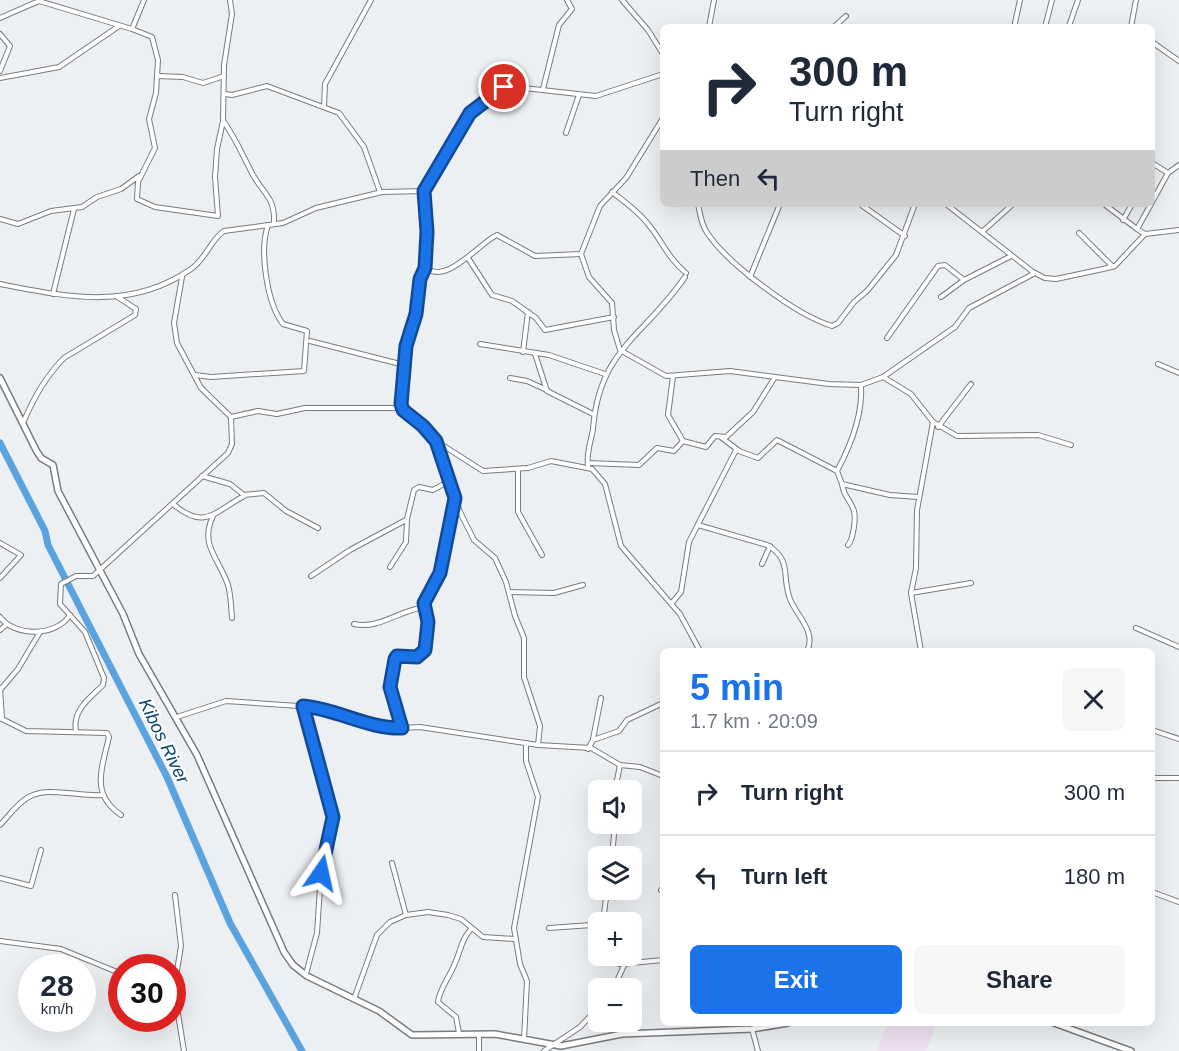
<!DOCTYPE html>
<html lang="en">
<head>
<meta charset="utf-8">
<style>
	:root { --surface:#fff; --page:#f6f6f7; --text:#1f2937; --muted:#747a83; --line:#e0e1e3; --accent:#1a73e8 }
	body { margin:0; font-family:Arial,sans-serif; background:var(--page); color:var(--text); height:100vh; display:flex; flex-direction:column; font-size:22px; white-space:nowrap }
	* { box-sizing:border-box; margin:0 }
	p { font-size:20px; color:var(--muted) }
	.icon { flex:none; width:33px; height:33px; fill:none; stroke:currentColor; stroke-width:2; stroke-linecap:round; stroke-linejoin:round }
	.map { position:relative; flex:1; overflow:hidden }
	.details { position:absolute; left:660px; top:648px; width:495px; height:378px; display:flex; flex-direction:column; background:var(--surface); border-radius:9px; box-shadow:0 6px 24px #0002 }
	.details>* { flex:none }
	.guide { position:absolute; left:660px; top:24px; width:495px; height:183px; border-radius:9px; box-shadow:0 6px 24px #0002; background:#fff; color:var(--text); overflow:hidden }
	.buttons { position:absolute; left:588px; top:780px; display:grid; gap:12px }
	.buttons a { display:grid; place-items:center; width:54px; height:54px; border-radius:9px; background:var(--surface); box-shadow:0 6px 24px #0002; font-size:30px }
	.speed { position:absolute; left:18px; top:954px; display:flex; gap:12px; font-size:30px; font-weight:700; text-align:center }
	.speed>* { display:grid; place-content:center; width:78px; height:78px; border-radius:50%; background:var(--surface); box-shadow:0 6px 24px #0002; line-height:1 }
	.speed small { font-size:15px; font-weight:400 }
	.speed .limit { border:9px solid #d22; background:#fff; color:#111 }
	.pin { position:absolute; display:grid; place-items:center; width:51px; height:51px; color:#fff; margin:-26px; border:3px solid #fff; border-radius:50%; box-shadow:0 2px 6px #0007 }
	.me { position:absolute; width:66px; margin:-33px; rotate:11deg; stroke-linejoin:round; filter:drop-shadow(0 0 4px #0008) }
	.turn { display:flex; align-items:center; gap:21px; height:126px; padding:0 30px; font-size:27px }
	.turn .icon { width:78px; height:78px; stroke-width:2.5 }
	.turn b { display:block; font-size:42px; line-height:51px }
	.then { display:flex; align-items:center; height:57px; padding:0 30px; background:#0003; gap:12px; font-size:22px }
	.round { display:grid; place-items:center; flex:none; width:63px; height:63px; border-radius:9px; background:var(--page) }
	.summary { display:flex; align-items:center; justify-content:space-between; height:102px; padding:0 30px }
	h1 { font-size:36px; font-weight:800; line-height:45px; color:var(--accent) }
	.cta { display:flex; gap:12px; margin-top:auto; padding:12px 30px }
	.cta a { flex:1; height:69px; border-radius:9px; background:var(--accent); color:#fff; font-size:24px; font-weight:800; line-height:69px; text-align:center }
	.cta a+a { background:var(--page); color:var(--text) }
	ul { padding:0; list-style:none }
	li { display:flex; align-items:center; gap:18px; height:84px; padding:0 30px; border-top:2px solid var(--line) }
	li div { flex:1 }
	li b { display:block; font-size:22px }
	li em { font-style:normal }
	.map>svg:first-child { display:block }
	.education { fill:#efe0f2 }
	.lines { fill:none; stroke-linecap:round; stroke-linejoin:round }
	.river { stroke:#5aa3df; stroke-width:7 }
	.minor-casing { stroke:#797b7e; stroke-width:6 }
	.secondary-casing { stroke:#797b7e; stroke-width:8 }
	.minor { stroke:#fff; stroke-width:4 }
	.secondary { stroke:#fff; stroke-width:5 }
	.route-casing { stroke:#114b97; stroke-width:15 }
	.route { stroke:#1a73e8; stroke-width:10 }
	.labels { text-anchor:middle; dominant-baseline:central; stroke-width:4.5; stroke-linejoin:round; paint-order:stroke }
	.water-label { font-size:18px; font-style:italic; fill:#0d446c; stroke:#fbfdff }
</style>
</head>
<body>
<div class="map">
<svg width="1179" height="1051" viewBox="0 0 1179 1051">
	<rect width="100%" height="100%" fill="#edf0f3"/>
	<!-- education -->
	<polygon class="education" points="888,1023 937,1023 926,1051 877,1051"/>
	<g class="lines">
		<!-- river -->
		<polyline class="river" points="0,443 45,531 48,545 167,777 230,923 302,1051"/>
		<!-- minor casing -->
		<g class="minor-casing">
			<g id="minor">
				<polyline points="622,0 648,30 663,54"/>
				<polyline points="0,18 39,1 132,29 144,0"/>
				<polyline points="1015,23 1020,0"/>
				<polyline points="1069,26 1078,0"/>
				<polyline points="709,27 714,0"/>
				<polyline points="834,27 846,16"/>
				<polyline points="1045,27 1052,0"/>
				<polyline points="1131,27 1136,0"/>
				<polyline points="132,29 152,37 158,60 156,93 149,119 155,148 138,182 137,199 155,207 218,216 215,177 217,149 223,121 224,65 232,14 230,0"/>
				<polyline points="0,34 10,46 0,71"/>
				<polyline points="1152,42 1179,61"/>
				<polyline points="157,76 183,77 203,83 224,76"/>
				<polyline points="0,78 59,67 119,26"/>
				<polyline points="543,89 559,25 572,9 567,0"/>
				<polyline points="225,94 232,95 267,86 339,113 364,147 380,192"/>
				<polyline points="324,107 325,84 371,0"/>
				<path d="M224,122C236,139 243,156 253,175C265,196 275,197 274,224"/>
				<polyline points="566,133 579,95"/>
				<polyline points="1152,163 1168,173"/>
				<polyline points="424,191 470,113 505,86 596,96 663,74"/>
				<path d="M612,192C625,202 638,211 648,224C663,242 667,257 686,273"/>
				<polyline points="1152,202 1168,173 1179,165"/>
				<path d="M698,204C700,213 701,223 706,231C726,263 796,315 832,326L838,323L854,302L867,291L896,255L915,204"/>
				<polyline points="860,204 905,236"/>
				<polyline points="946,204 1033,272 1045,278 1056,279 1103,269 1115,266 1145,234 1179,230"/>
				<polyline points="1104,204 1137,229"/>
				<polyline points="0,219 18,224 51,211 82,207 97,197 121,189 139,176"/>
				<polyline points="1123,220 1132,204"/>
				<polyline points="982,232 1013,204"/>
				<polyline points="1079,233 1112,266"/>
				<polyline points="1145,234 1137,229 1151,204"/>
				<polyline points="581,254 589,277 612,303 614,330 620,350 666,376 730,371 829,384 861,385 883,377 955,327 969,308 1035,273"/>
				<polyline points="468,258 492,295 512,301 536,318 545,330 614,317"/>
				<polyline points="425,268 420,279 416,314 406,346 401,404 403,410 436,441 483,471 528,468 551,461 592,469 605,484 621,546 680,614 700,651"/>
				<polyline points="750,277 780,204"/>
				<path d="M0,284C67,297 131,311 191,269C206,259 211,239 224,231L283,223L316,208L382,192L424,191L427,232L424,265C443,290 481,241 497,235L535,256L581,254L600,206L626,178L663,118"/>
				<polyline points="53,294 74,209"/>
				<polyline points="941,297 964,280 1011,256"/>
				<polyline points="887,338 938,266 945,265 964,280"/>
				<polyline points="310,341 404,365"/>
				<polyline points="480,344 549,355 605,374"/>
				<polyline points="523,352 528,312"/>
				<polyline points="535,354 547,391 593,414"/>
				<polyline points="1158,364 1179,373"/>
				<path d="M195,375L211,377L304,371L307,331L283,324C267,303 259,251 268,225"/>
				<polyline points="673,376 668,415 683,441 706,447 715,436 726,437 753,412 775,377"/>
				<polyline points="883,377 911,394 933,422 957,436 1038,435 1071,445"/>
				<polyline points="510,378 527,381 547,390"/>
				<polyline points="231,417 258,411 277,414 305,408 401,408"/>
				<path d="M23,423C33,399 46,376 64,358L135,315L136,309L116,296"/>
				<polyline points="938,427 971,384"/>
				<polyline points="722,438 738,450"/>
				<polyline points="436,442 460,512 474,540 495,558 506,582 515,616 524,638 524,677 540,726 538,745"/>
				<polyline points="588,463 639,465 657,448 674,451 683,441"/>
				<path d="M588,466C586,452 591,442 593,429C599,349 644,337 685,277"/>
				<polyline points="518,470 518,512 542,555"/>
				<path d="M837,471C851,445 863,415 861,385"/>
				<polyline points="202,476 230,484 244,495 264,493 286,511 318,528"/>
				<path d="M842,484C844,498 851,500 854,511C856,519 853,540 848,545"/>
				<path d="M173,504C205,531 214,512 244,496"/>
				<path d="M213,516C199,545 219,558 228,585C231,595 231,607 232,618"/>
				<path d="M698,525L767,545C793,560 781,576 790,599C796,615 817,632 807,651"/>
				<polyline points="0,543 21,555 0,578"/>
				<polyline points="762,564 770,546"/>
				<polyline points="390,567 406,542 407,519 414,490 419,487 433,490 449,481"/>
				<polyline points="311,576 350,550 406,520"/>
				<polyline points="509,592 554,593 583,585"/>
				<polyline points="911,593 916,568 917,510 933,422"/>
				<polyline points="671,604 681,592 689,542 736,450 758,458 777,440 837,471 842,484 890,495 918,497"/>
				<path d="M0,617C15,637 56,637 70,615"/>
				<path d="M354,624C379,630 401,609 426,607"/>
				<polyline points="1136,628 1179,647"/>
				<polyline points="0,630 6,625"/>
				<polyline points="921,651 911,593 971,583"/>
				<polyline points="0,688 2,719"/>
				<polyline points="1,689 18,669 40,632"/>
				<polyline points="303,706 306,728 324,778 333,817 322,858 317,933 306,974"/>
				<polyline points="177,717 226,701 314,707 383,729 420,727 538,745 591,748 620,765 640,767 663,776"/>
				<path d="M2,719L26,731L107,733L109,737C102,768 90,794 121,815"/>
				<polyline points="402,728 390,687 395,659 400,656 417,657 425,650 428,622 424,603 440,572 455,499"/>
				<polyline points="1152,730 1179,739"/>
				<path d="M76,731C72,710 90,698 103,685L104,678L85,632L60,604L61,584L76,576H93L228,453L232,444L231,417L201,388L177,343L174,323L182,277"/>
				<polyline points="593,739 601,698"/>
				<polyline points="588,749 593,740 619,731 627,720 663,703"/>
				<polyline points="1152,778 1179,778"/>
				<polyline points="615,790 620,765"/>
				<path d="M0,825C9,816 16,805 27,798C46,785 78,797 102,795"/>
				<polyline points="612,856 615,824"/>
				<polyline points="392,863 406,915"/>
				<polyline points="0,878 31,886 41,850"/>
				<polyline points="661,890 663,891"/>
				<polyline points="1152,892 1179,902"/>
				<polyline points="175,895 181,946 174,989 184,1051"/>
				<polyline points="603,922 607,890"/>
				<path d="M598,924H593C589,937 592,947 594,959L621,964L663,960"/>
				<polyline points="549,928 592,925"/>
				<polyline points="0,941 61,949 122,974"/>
				<polyline points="614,988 625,963"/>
				<polyline points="354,999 377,935 390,922 406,915 428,912 448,915 461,919 483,937 514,939"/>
				<polyline points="752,1029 758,1051"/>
				<path d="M459,1033L456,1017L438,1002C440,987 450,977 455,963C461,950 461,940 471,929"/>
				<polyline points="524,1039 527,981 520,964 514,928 538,797 526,761 526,743"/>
				<polyline points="479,1051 479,1034"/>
				<polyline points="544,1051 580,1027 598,1008"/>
			</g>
		</g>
		<!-- secondary casing -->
		<g class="secondary-casing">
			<g id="secondary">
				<polyline points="0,378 36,450 41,458 53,465 58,491 123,614 139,654 197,755 284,952 293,965 307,976 379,1011 412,1035 495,1034 561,1046 622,1034 752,1029 788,1023"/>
				<polyline points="1054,1023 1131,1051"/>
			</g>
		</g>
		<!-- minor -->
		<use href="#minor" class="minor"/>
		<!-- secondary -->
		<use href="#secondary" class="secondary"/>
	</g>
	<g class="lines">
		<!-- route casing -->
		<g class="route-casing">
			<path id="route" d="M321,873L333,817L303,706C337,709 368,729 402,728L390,687L395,659L397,656L417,657L425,650L428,622L424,603L440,573L455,498L436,441L423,426L403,410L401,404L406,346L416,314L420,279L425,268L427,232L424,191L470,113L504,87"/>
		</g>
		<!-- route -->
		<use href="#route" class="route"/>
	</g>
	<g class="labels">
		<!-- water labels -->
		<g class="water-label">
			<text transform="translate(164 741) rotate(64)">Kibos River</text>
		</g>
	</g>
</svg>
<div class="buttons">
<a><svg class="icon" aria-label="sound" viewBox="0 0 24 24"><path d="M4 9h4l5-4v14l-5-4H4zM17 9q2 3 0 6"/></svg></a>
<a><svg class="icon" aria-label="layers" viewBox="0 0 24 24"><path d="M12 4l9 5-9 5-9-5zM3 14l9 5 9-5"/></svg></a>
<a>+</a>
<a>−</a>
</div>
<div class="speed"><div>28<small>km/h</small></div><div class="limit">30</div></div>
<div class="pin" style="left:504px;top:87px;background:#d93025"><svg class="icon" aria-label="arrive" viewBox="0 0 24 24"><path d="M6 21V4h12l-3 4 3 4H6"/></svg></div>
<svg class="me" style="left:321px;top:873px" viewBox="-20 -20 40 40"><path d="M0-17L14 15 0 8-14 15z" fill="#1a73e8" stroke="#fff" stroke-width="4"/></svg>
<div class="guide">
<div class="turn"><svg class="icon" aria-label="right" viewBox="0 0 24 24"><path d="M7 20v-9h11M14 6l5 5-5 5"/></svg><div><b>300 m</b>Turn right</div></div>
<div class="then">Then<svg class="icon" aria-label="left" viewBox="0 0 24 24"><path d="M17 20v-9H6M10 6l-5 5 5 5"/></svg></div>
</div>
<section class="details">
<div class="summary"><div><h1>5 min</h1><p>1.7 km · 20:09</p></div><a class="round"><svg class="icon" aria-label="close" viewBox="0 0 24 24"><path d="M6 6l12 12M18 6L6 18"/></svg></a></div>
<ul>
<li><svg class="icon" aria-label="right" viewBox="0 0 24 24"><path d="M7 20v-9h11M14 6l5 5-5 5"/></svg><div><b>Turn right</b></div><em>300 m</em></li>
<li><svg class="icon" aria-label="left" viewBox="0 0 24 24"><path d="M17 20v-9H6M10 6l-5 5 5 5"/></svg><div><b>Turn left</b></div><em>180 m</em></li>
</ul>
<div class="cta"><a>Exit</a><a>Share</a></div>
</section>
</div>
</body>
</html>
